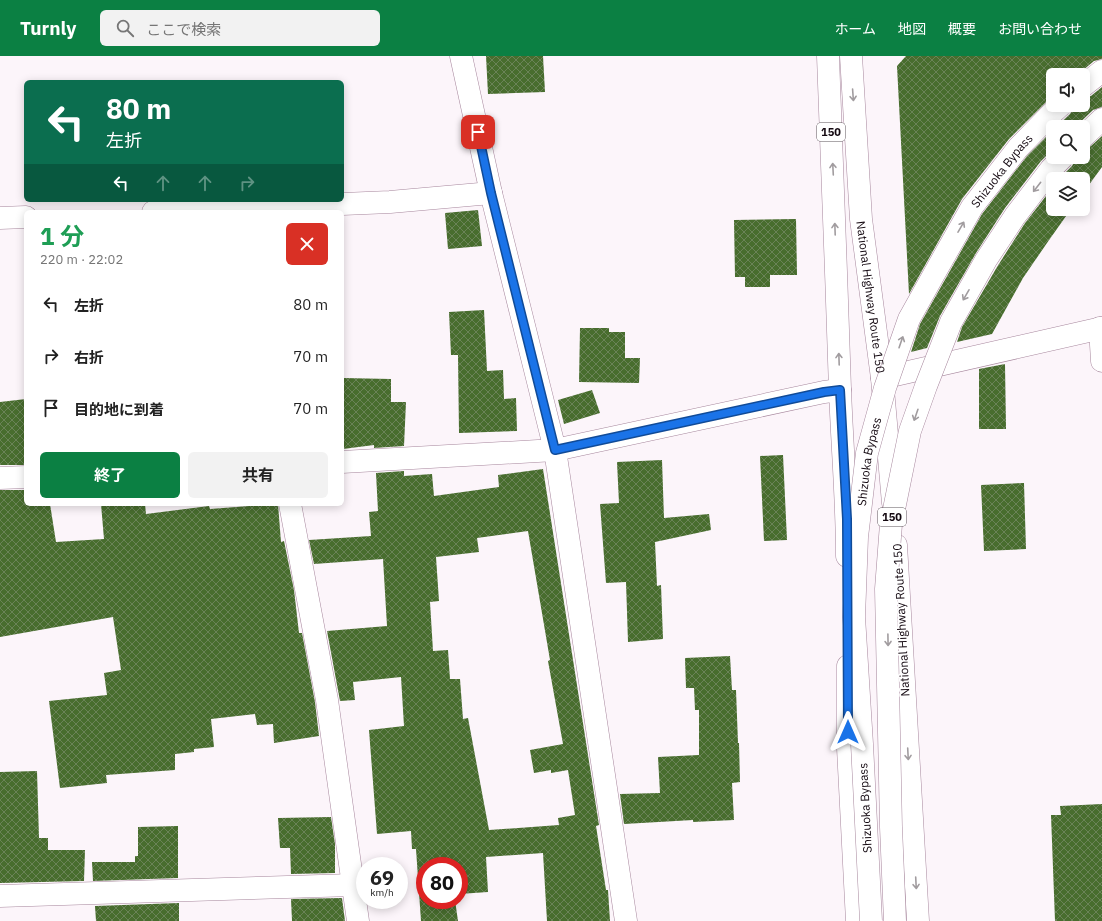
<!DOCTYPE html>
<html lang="ja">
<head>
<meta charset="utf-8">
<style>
	:root { --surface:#fff; --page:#f2f2f2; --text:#222; --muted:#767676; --accent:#0b8043 }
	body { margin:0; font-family:"IBM Plex Sans","Noto Sans JP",sans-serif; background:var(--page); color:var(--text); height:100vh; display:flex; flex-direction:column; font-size:15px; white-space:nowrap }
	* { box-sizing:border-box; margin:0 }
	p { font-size:13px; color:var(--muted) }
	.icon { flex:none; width:22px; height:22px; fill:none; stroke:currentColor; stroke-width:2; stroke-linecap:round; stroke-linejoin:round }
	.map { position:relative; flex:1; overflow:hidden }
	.side { position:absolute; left:24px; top:154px; width:320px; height:296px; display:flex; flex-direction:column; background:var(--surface); border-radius:6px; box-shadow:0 2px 10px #0003 }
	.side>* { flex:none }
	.guide { position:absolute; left:24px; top:24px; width:320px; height:122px; border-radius:6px; box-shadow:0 2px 10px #0003; background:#0b6e4f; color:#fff; overflow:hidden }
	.fabs { position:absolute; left:1046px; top:12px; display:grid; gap:8px }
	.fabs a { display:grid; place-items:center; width:44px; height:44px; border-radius:6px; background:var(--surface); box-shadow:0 2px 10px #0003; font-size:20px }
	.speed { position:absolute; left:356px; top:801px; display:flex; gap:8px; font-size:20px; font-weight:700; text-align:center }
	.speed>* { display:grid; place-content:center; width:52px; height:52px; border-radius:50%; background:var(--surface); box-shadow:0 2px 10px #0003; line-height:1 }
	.speed small { font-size:10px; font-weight:400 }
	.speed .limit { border:6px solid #d22; background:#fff; color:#111 }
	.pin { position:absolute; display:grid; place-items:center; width:34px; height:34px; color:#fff; margin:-17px; border-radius:8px; box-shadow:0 2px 6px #0006 }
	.me { position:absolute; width:44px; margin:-22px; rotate:0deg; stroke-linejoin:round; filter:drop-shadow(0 0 3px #0008) }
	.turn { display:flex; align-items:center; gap:14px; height:84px; padding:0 16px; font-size:18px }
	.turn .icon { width:52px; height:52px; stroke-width:2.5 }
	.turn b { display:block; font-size:28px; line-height:34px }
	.lanes { display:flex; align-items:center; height:38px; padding:0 16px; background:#0003; justify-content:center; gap:20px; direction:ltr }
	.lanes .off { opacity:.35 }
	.round { display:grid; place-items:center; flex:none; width:42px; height:42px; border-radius:6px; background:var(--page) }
	.overview { display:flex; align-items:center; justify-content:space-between; height:68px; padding:0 16px }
	h1 { font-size:24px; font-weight:700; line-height:30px; color:#1e9e55 }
	.action { display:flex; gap:8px; margin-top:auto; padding:8px 16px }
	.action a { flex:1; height:46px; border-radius:6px; background:var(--accent); color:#fff; font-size:16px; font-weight:700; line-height:46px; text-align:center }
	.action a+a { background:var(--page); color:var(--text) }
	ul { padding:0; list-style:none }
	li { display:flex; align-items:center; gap:12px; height:52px; padding:0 16px }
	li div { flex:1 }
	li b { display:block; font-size:15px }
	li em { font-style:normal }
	header { display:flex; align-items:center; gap:24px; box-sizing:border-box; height:56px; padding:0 20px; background:var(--accent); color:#fff }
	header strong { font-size:19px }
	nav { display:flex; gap:22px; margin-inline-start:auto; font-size:14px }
	.search { width:280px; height:36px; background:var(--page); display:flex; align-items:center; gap:10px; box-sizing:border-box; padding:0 14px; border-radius:6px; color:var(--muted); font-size:15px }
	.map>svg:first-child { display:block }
	.building { fill:url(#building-cross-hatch); fill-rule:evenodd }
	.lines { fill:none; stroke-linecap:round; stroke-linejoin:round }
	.minor-casing { stroke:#a7879d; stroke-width:23 }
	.highway-casing { stroke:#a7879d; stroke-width:23 }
	.minor { stroke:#fff; stroke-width:22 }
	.highway { stroke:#fff; stroke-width:22 }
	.highway-bridge-casing { stroke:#a7879d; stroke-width:23; stroke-linecap:butt }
	.highway-bridge { stroke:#fff; stroke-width:22 }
	.oneway { stroke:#a19c9f }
	.route-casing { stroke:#114b97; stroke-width:10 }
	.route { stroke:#1a73e8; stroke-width:7 }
	.labels { text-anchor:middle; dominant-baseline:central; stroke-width:3.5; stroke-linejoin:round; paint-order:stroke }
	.shield { fill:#fff; stroke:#5a5258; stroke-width:1 }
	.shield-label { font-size:11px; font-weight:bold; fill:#130810 }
	.street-label { font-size:12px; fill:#130810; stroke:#fff }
</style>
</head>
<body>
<header>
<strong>Turnly</strong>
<div class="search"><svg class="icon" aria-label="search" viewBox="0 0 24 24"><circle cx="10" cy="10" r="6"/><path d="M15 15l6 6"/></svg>ここで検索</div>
<nav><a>ホーム</a><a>地図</a><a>概要</a><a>お問い合わせ</a></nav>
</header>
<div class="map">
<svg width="1102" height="865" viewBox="0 0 1102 865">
	<defs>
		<pattern id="building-cross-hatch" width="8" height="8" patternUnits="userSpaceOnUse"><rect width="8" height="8" fill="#486d2e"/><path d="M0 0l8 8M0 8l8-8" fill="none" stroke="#6a8357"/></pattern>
	</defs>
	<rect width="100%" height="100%" fill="#fcf5fa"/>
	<!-- building -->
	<g class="building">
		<polygon points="486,0 543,0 545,36 488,38"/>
		<polygon points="906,0 1102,0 1102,3 1094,5 1077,19 1053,19 1053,39 1009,83 962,143 909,238 897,10"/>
		<polygon points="1102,31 1102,51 1093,54 1075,71 1056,71 1070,58 1073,53 1073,49 1083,49 1083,42 1091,40"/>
		<polygon points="1053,74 1053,93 1041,105 1005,152 976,197 940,260 927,292 911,296 920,268 982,158 1027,100"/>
		<polygon points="1102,80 1102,111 1083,137 1083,123 1059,123 1072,110 1075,105 1075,101 1083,101 1083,93 1091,90"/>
		<polygon points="1053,131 1053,153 1071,153 1047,187 1023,222 992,278 957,286 962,271 997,211 1025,167"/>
		<polygon points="478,154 482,190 448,193 445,157"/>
		<polygon points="796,163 797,219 770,219 770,231 745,231 745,221 735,221 734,164"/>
		<polygon points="484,254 487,315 503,314 504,343 516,342 517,375 459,377 458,299 451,299 449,256"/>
		<polygon points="580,272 609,272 609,276 625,276 625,302 640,302 639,327 579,326"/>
		<polygon points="1005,308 1006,373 979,373 979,313"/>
		<polygon points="343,322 391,323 391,346 406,346 404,390 374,392 374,389 343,393"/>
		<polygon points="592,334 600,357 564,368 558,344"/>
		<polygon points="26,343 26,409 0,409 0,346"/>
		<polygon points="783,399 787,484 764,485 760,400"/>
		<polygon points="662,404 664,462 709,458 711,474 655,486 657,530 661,529 663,583 628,586 626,526 606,527 600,448 619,447 617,406"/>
		<path d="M543,413L599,769L596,770L606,834H608L610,865H547L543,797L486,801L488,836L459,838V810H425V844H455L458,865H421L416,793H412L411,775L377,778L369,674L404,670L401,621L353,626L355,644L340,645L327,575L387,570L383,503L314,508L309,484L371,480L369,456L378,455L376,417L404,415V420L432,418L434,440L499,431L498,419ZM528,475L550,604L548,605L563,688L530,694L534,717L551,714V717L568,714L575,759L558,762L559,769L489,774L468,662L463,663L460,623H450L448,594L433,595L430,546L439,545L436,501L479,496L477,482Z"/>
		<polygon points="1024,427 1026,493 984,495 981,429"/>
		<polygon points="0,434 26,434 26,448 50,448 56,486 104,483 101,448 145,448 146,458 209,450 210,453 278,448 281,486 284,485 294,534 299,577 302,577 315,646 319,680 274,687 273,668 257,669 255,658 211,663 214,691 194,693 194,696 175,698 175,714 106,719 107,727 60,732 49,645 107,639 104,617 121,614 113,561 0,581"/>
		<polygon points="730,600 732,634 736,634 738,687 739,687 740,726 732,727 734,764 693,766 693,764 624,768 620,738 660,737 658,701 699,699 699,654 695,654 694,632 686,632 685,602"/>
		<polygon points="37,715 39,782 48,782 48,794 85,794 84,825 0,827 0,716"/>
		<polygon points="1102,748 1102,865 1055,865 1051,759 1061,759 1060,750"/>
		<polygon points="331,761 335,788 335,817 291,818 290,792 280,792 278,762"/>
		<polygon points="178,770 178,822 93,825 92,806 135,806 135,800 138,800 138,771"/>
		<polygon points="342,842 345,865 292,865 291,843"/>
		<polygon points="179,847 179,865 96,865 95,850"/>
	</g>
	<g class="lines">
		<!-- minor casing -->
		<g class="minor-casing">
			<g id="minor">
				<polyline points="461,0 491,137 555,394 626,865"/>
				<polyline points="153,156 390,146 491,137"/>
				<polyline points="0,162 26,161"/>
				<polyline points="1100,272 1102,305"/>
				<polyline points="882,322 1102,272"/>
				<polyline points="342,406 555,394 824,336 840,334"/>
				<polyline points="0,422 26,421"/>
				<polyline points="290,448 327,644 358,865"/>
				<polyline points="0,840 353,829"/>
			</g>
		</g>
		<!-- highway casing -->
		<g class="highway-casing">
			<g id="highway">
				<path d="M828,0C833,111 836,222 840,333C842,389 847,444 847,500"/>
				<path id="s1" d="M851,0L861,163L882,322L893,447"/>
				<polyline points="1083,30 1102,15"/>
				<polyline points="1083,81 1102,63"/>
				<polyline points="896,489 918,865"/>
				<polyline points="848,610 848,692 857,865"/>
			</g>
		</g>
		<!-- minor -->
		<use href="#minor" class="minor"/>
		<!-- highway -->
		<use href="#highway" class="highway"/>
		<!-- highway-bridge casing -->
		<g class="highway-bridge-casing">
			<g id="highway-bridge">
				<path id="s2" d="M871,865L862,688L854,561L857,481L867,397L885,332L909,263L933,220L972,151L1018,92L1051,58L1061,49"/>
				<polyline points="895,865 891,771 886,533 891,468 910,375 926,330 951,266 986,204 1015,160 1051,113 1063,101"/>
			</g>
		</g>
		<!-- highway-bridge -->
		<use href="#highway-bridge" class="highway-bridge"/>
	</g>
	<!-- one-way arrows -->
	<defs><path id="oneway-shaft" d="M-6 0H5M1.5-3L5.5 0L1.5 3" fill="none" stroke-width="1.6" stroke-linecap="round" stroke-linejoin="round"/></defs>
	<g class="oneway">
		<use href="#oneway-shaft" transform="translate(853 39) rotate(86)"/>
		<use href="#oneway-shaft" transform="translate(833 113) rotate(-93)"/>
		<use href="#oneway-shaft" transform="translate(1037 131) rotate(128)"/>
		<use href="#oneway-shaft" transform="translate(961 171) rotate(-60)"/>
		<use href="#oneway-shaft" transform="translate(835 173) rotate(-92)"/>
		<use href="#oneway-shaft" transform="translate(966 239) rotate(120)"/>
		<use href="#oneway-shaft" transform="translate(901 286) rotate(-71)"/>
		<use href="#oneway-shaft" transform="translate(839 303) rotate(-92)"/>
		<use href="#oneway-shaft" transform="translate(916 359) rotate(109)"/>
		<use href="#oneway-shaft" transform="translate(888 584) rotate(89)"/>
		<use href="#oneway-shaft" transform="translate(908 698) rotate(87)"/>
		<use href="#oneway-shaft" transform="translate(916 827) rotate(87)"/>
	</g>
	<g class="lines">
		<!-- route casing -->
		<g class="route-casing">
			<polyline id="route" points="478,76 491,137 555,394 824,336 840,334 847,463 848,676"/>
		</g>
		<!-- route -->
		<use href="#route" class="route"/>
	</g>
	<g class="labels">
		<!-- shield labels -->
		<g class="shield">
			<rect x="817" y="67" width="28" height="18" rx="3"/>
			<rect x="878" y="452" width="28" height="18" rx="3"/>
		</g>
		<g class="shield-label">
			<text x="831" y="76">150</text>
			<text x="892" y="461">150</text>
		</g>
		<!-- street labels -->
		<g class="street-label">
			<text stroke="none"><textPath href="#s2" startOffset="785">Shizuoka Bypass</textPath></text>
			<text stroke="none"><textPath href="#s1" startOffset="242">National Highway Route 150</textPath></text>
			<text stroke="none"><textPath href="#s2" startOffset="461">Shizuoka Bypass</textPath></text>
			<text transform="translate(901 564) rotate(-93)">National Highway Route 150</text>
			<text transform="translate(865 752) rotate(-93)">Shizuoka Bypass</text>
		</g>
	</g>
</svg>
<div class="fabs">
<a><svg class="icon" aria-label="sound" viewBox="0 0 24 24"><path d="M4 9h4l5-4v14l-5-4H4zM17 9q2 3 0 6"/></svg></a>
<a><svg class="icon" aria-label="search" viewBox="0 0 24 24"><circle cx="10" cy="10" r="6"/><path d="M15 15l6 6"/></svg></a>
<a><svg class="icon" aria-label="layers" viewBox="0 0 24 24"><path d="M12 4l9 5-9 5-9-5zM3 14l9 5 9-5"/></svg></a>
</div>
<div class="speed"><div>69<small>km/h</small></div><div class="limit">80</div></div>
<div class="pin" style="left:478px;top:76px;background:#d93025"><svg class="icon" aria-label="arrive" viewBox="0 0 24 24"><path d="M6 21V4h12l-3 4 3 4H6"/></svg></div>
<svg class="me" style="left:848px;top:676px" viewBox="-20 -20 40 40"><path d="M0-17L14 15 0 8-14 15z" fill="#1a73e8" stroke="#fff" stroke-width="4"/></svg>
<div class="guide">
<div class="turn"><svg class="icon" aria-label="left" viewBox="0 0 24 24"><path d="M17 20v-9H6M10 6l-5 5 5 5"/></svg><div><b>80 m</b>左折</div></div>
<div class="lanes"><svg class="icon" aria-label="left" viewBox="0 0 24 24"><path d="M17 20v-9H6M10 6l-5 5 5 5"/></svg><svg class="icon off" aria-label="ahead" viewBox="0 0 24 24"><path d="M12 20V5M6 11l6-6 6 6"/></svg><svg class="icon off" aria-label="ahead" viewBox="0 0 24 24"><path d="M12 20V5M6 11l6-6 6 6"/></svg><svg class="icon off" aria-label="right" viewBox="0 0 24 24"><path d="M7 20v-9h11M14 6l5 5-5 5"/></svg></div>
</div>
<section class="side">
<div class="overview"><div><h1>1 分</h1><p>220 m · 22:02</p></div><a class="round" style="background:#d93025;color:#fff"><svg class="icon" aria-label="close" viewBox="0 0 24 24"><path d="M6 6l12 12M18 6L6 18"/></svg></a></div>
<ul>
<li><svg class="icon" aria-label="left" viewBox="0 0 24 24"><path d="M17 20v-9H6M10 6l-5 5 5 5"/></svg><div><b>左折</b></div><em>80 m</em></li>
<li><svg class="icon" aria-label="right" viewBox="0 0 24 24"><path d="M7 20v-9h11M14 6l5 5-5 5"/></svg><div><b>右折</b></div><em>70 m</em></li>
<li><svg class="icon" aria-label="arrive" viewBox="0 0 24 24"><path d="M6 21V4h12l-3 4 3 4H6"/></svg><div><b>目的地に到着</b></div><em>70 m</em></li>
</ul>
<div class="action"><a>終了</a><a>共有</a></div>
</section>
</div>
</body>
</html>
